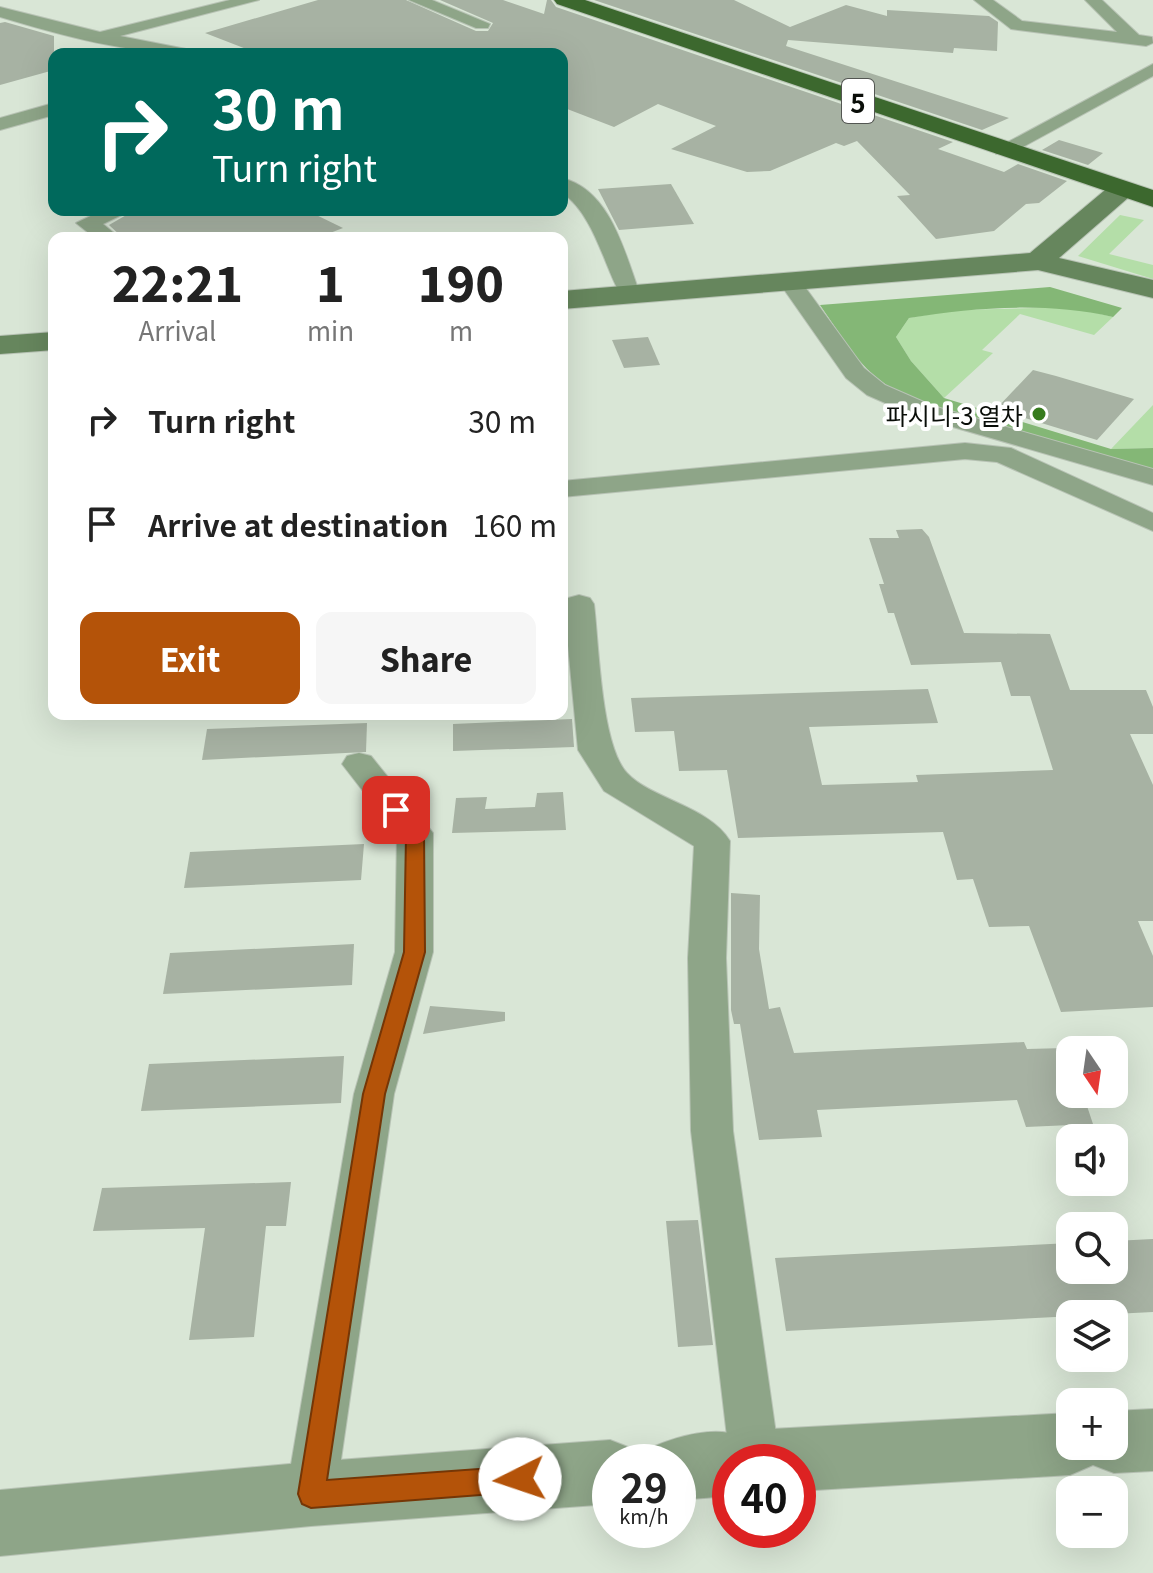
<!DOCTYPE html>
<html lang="en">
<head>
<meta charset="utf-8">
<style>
	:root { --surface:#fff; --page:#f6f6f6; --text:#222; --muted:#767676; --accent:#b45309 }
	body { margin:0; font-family:Georgia,"Noto Sans KR",serif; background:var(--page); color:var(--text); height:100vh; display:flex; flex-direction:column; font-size:30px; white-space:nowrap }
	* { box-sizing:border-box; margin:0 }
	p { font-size:26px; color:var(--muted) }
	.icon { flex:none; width:44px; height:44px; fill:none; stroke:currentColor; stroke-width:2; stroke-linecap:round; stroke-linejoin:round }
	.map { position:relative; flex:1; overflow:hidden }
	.sheet { position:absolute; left:48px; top:232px; width:520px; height:488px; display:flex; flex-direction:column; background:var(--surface); border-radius:16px; box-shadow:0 8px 32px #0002 }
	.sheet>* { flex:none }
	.top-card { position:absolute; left:48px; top:48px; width:520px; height:168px; border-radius:16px; box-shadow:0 8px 32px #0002; background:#00695c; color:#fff; overflow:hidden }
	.needle { width:52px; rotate:167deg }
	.fabs { position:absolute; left:1056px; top:1036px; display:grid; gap:16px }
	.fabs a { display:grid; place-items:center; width:72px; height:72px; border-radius:16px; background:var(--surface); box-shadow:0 8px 32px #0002; font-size:40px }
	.speed { position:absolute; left:592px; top:1444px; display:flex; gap:16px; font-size:40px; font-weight:700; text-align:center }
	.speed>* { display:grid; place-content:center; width:104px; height:104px; border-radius:50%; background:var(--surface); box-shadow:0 8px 32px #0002; line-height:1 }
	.speed small { font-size:20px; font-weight:400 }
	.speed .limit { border:12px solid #d22; background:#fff; color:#111 }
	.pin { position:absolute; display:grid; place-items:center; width:68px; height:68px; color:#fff; margin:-34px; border-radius:16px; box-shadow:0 4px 12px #0006 }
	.me { position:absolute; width:88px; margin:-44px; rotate:266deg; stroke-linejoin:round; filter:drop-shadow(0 0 6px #0008) }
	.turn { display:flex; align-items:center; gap:28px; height:168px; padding:0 32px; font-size:36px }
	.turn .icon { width:104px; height:104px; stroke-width:2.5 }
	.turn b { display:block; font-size:56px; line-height:68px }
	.eta { display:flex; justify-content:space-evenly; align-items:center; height:136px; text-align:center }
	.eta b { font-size:48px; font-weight:800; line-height:56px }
	.action { display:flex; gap:16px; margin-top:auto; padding:16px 32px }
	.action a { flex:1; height:92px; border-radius:16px; background:var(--accent); color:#fff; font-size:32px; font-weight:800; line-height:92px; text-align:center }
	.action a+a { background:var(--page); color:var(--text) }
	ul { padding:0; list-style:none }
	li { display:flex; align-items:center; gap:24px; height:104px; padding:0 32px }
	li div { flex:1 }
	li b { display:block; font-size:30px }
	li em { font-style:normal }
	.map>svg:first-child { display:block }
	.green { fill:#b4dea8 }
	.forest { fill:#84b776 }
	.building { fill:#a7b2a3 }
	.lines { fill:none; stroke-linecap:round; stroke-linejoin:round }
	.minor-casing { stroke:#b8c3b5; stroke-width:2 }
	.tertiary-casing { stroke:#b8c3b5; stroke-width:2 }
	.secondary-casing { stroke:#b8c3b5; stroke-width:2 }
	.trunk-casing { stroke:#b8c3b5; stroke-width:2 }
	.minor { fill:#8ea588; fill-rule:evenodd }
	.tertiary { fill:#8ea588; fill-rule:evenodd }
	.secondary { fill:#66865d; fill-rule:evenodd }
	.trunk { fill:#3c682e; fill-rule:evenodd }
	.route { fill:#b45309; stroke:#753606; stroke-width:2 }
	.poi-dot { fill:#367b1d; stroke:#fff; stroke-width:3 }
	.labels { text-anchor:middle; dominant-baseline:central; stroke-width:8; stroke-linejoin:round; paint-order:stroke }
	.far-poi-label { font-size:24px; fill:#090d08; stroke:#fff; text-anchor:end }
	.shield { fill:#fff; stroke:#535652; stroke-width:2 }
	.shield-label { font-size:26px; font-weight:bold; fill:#090d08 }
</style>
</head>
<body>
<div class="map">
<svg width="1153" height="1573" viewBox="0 0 1153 1573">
	<rect width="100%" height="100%" fill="#d9e6d6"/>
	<!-- green -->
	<g class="green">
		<polygon points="1120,215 1144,220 1109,254 1153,265 1153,279 1078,256"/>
		<polygon points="1072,307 1113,317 1094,335 1020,314 982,350 993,353 944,398 911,361 896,337 909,318 955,310"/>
		<polygon points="1153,405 1153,448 1111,449"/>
	</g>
	<!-- forest -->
	<path class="forest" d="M1050,287L1122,308L1113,317C1046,302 976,307 909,318L896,337L911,361L944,398L1111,449L1153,448V472L914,402C861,373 853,353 820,305Z"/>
	<!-- building -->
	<g class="building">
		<polygon points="318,0 406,0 476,31 488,31 493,23 440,0 503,0 544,14 547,0 551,0 556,7 953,142 938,149 1004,172 1018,164 1067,181 1039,203 1026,204 994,231 936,239 897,196 910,195 857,141 844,146 836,143 770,171 747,172 671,149 716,126 658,104 614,127 562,107 562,54 259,54 205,33"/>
		<polygon points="594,0 734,0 790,27 846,5 887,16 887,10 989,16 998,22 997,51 954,48 953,53 788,40 786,46 1009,118 982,130"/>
		<polygon points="5,22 54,36 54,70 0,85 0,23"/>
		<polygon points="1059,140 1103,153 1088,165 1042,150"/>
		<polygon points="671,184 694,224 619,230 598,189"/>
		<polygon points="135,210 306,210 343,228 317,238 123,238 109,225"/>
		<polygon points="648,337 660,365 624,368 612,340"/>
		<polygon points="1033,370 1056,376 1134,399 1097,440 996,409"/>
		<polygon points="922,529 929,537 964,633 1050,634 1070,690 1146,690 1153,707 1153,734 1130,734 1153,785 1153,921 1138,921 1153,956 1153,1007 1061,1012 1029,926 989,927 973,879 957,880 943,832 738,838 727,770 679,771 674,731 635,732 631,698 928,689 938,723 809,727 822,785 918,782 916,775 1053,770 1030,696 1011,696 1001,662 911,665 894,613 888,613 879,584 884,584 869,538 899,538 896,530"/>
		<polygon points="572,719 574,747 453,751 453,724"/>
		<polygon points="367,723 366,752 202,760 207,729"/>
		<polygon points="563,792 566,830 452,833 456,798 487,797 485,809 535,807 537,793"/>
		<polygon points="364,844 361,880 184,888 190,852"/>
		<polygon points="731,893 760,895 759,949 769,1009 780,1007 794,1053 1024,1042 1027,1049 1066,1048 1070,1094 1083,1094 1093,1124 1026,1127 1017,1100 817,1110 822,1137 759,1140 740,1024 734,1024 731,1010"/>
		<polygon points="354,944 352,985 163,994 170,953"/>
		<polygon points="430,1006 505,1012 505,1021 423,1034"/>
		<polygon points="344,1056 341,1103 141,1111 149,1064"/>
		<polygon points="291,1182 286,1226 266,1226 254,1337 189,1340 205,1228 93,1231 102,1188"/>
		<polygon points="698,1220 713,1345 678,1347 666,1221"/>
		<polygon points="1153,1239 1153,1312 786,1331 775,1258 1070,1243 1070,1270 1114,1270 1114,1241"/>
	</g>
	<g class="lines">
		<!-- minor casing -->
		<g class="minor-casing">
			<g id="minor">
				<path d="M230,0H259L120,36L186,49L195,54C129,54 63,36 0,17V7L100,32Z"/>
				<polygon points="409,0 432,0 490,24 488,28 476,28"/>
				<polygon points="974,0 993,0 1022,21 1117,32 1085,0 1102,0 1139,35 1152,37 1153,43 1146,46 1011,29"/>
				<polygon points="1153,64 1153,76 1010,154 996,154 993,150"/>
				<polygon points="50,104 54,105 54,115 0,130 0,118"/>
				<path d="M562,178C611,190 625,254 640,294L637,299L629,301C610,296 600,217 562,193Z"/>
				<polygon points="103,210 132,210 103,224 120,238 95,238 76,223"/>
				<polygon points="789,274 797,276 864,368 885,385 933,406 1153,469 1153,485 915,416 867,395 846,378 778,281"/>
				<polygon points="965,443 1011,448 1153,513 1153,531 997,462 965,459 562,497 562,481"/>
				<path d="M579,595L590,598L594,604C599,645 601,745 627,773C651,799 709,806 730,841L726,958L733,1131L780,1462H730L691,1131L688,958L694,846L604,791L578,750L564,604L568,598Z"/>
				<polygon points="359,753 371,756 433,833 433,952 394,1094 336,1494 329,1512 311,1519 293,1512 286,1494 354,1094 395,952 397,835 342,764 347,756"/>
			</g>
		</g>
		<!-- tertiary casing -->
		<g class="tertiary-casing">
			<g id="tertiary">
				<path d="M1153,1409V1471L1114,1473L1093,1465L1070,1475L798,1491V1462H730V1496L678,1500V1462H648L655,1446C679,1436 715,1426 740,1436L754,1430L1070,1413V1446H1114V1411Z"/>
				<polygon points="610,1440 633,1449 638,1462 610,1462 610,1504 311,1526 0,1556 0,1490 311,1462"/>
			</g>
		</g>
		<!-- secondary casing -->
		<g class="secondary-casing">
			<g id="secondary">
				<polygon points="1120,183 1129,185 1133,191 1129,197 1059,258 1153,280 1153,298 1038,270 562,309 562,291 1030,253 1111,185"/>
				<polygon points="54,332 54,350 0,354 0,336"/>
			</g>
		</g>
		<!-- trunk casing -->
		<g class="trunk-casing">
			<polygon id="trunk" points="554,0 585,0 1153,190 1153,207 557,4"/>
		</g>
		<!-- minor -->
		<use href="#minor" class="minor"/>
		<!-- tertiary -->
		<use href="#tertiary" class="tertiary"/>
		<!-- secondary -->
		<use href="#secondary" class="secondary"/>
		<!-- trunk -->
		<use href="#trunk" class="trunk"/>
	</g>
	<!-- route -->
	<polygon class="route" points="396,804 403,806 424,833 425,952 385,1094 327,1480 520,1466 530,1470 534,1479 530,1488 520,1492 311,1508 302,1504 298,1494 363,1094 404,952 406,835 387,810"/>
	<!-- markers -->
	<circle class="poi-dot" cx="1039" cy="414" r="8"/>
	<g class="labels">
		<!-- far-poi labels -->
		<g class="far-poi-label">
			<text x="1023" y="414">파시니-3 열차</text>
		</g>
		<!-- shield labels -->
		<rect class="shield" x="842" y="79" width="32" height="44" rx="6"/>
		<g class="shield-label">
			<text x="858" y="101">5</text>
		</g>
	</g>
</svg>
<div class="fabs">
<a><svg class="needle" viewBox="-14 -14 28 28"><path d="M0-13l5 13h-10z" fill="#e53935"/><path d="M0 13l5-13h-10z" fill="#767676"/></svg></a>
<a><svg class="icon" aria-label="sound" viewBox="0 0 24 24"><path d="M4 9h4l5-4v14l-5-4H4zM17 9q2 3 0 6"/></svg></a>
<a><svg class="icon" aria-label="search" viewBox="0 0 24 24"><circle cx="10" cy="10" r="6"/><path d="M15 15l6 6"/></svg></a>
<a><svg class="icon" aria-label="layers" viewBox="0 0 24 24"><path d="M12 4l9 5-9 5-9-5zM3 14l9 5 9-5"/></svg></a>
<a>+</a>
<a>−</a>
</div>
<div class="speed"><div>29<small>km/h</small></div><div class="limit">40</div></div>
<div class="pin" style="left:396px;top:810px;background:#d93025"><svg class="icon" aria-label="arrive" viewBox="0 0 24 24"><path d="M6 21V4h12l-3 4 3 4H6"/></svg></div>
<svg class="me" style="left:520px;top:1479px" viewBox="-20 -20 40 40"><circle r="19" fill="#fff"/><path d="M0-13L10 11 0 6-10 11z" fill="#b45309"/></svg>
<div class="top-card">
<div class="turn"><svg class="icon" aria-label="right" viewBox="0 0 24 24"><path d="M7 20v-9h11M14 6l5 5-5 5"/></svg><div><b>30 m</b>Turn right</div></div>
</div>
<section class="sheet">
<div class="eta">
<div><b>22:21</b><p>Arrival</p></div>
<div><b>1</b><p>min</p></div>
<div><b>190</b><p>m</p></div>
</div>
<ul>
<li><svg class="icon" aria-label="right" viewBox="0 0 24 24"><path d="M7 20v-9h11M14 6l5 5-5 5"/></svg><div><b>Turn right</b></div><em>30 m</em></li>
<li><svg class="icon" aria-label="arrive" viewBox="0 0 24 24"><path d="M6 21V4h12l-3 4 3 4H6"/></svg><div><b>Arrive at destination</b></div><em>160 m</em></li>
</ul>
<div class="action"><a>Exit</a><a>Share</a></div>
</section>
</div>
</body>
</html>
